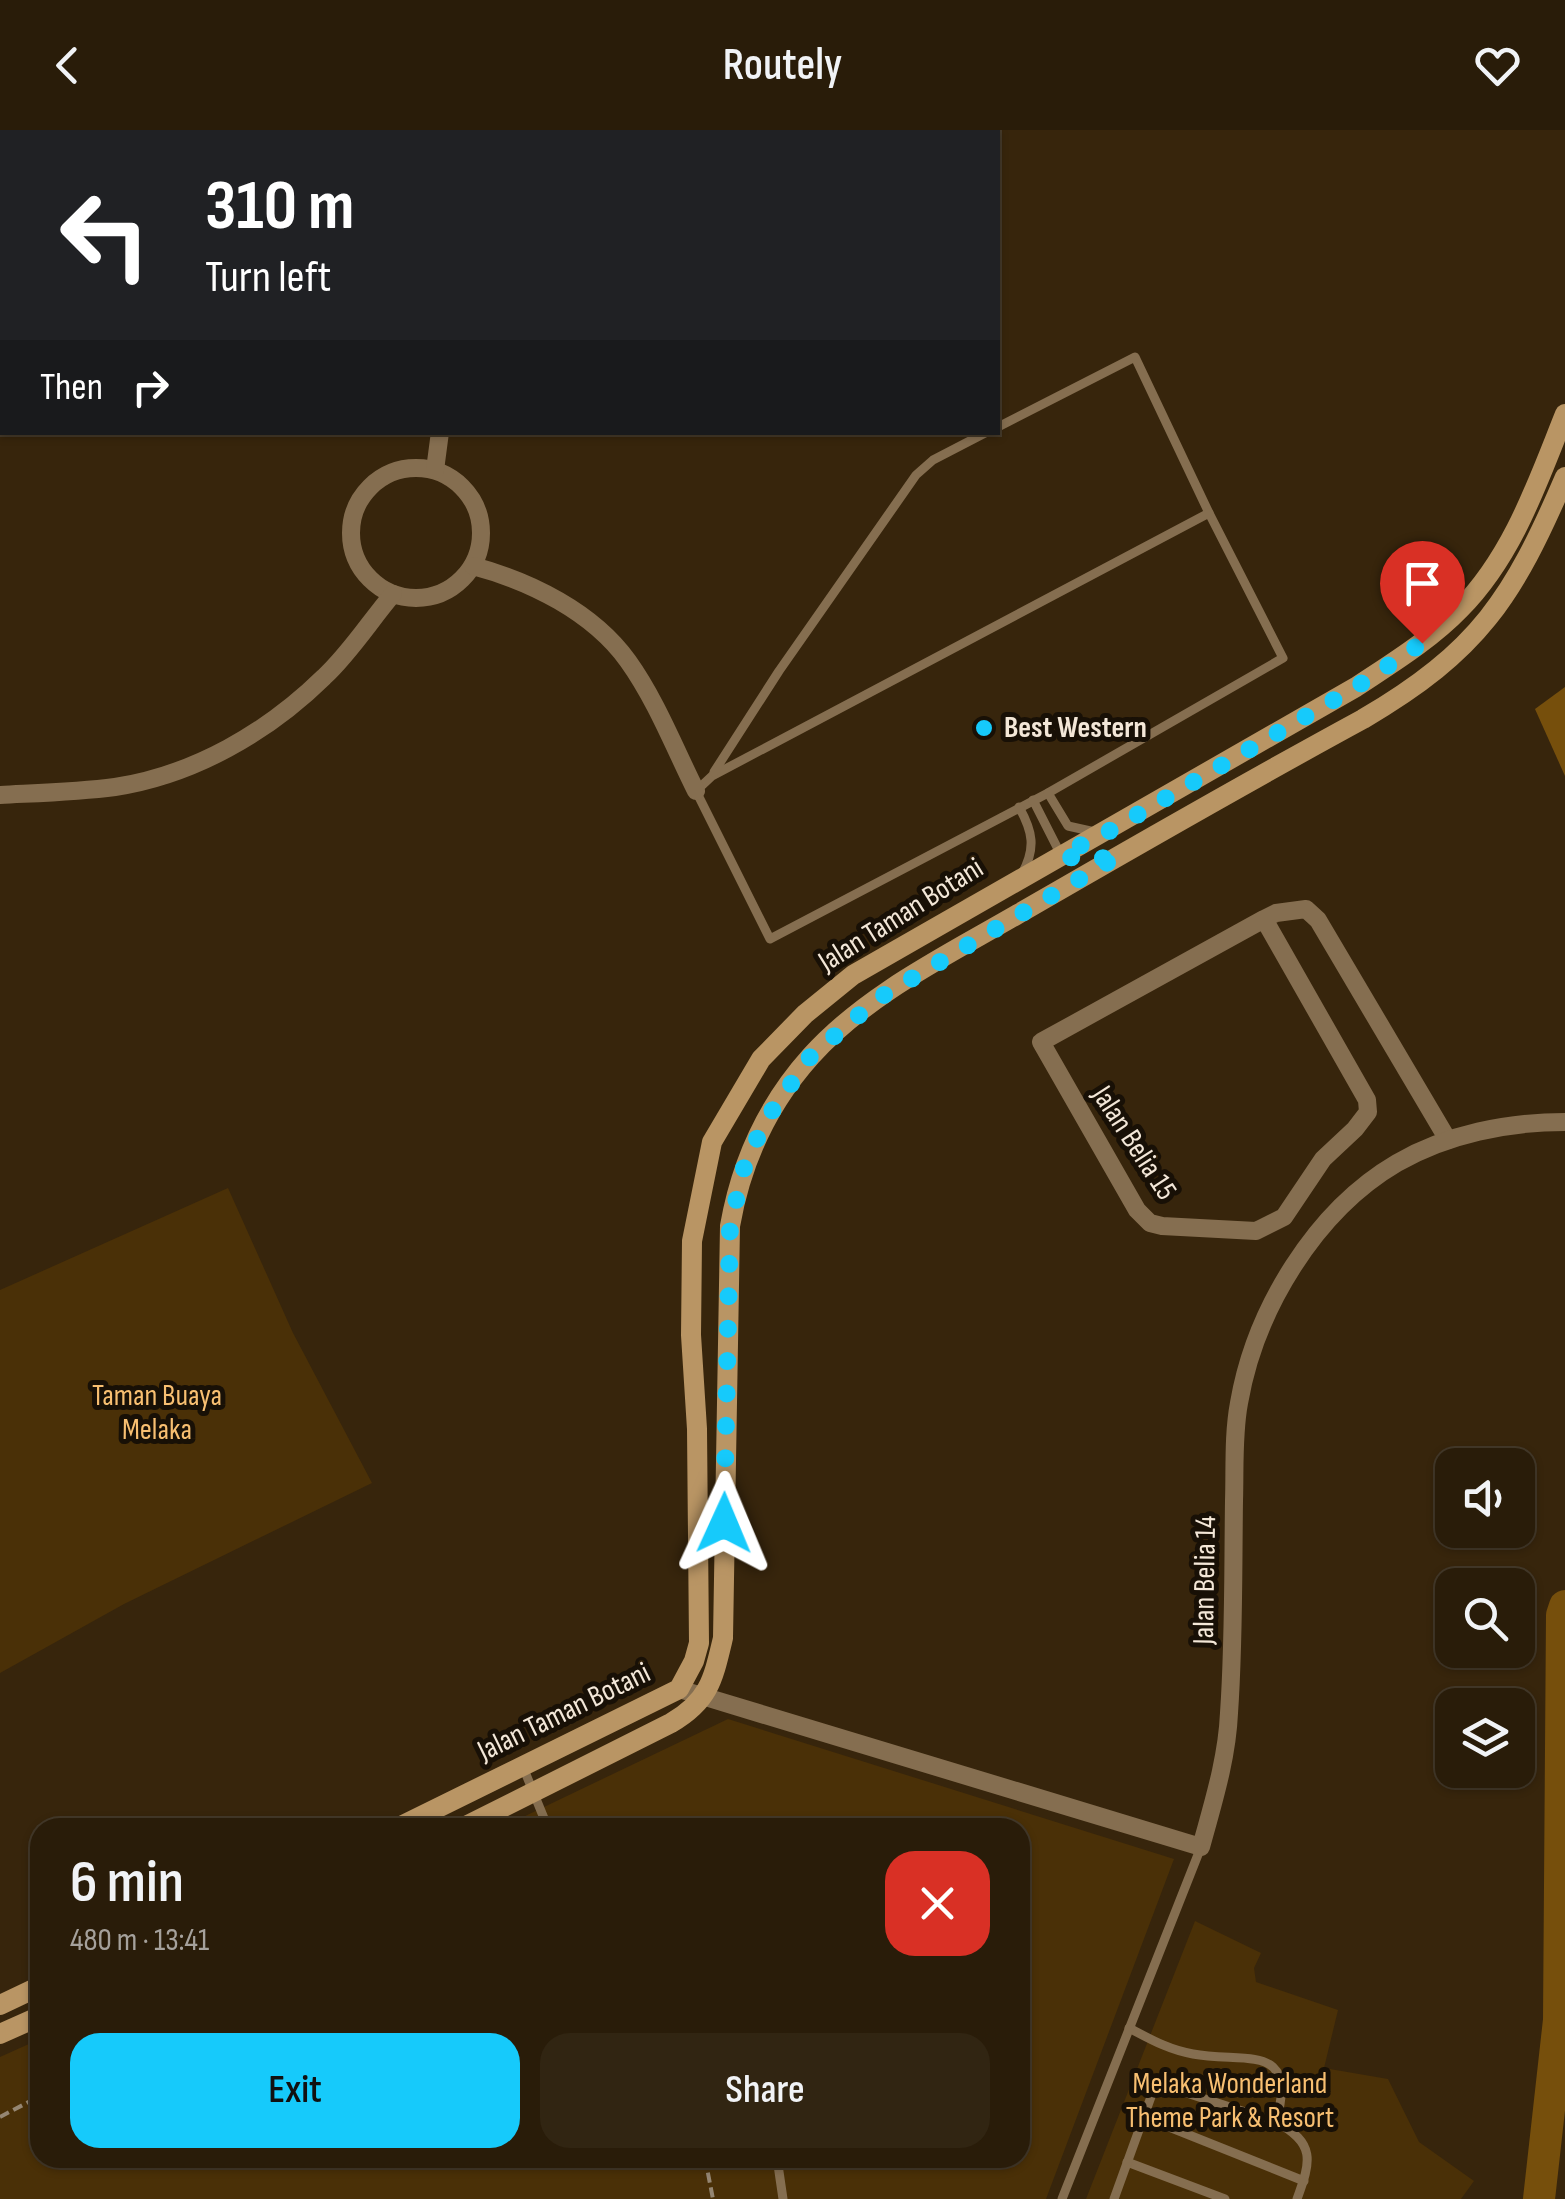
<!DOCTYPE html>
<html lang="en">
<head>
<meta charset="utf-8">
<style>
	:root { --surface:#291c09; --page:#312512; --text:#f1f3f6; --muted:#a5a19c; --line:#453a2a; --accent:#16cafb }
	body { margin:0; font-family:"Sofia Sans Condensed",sans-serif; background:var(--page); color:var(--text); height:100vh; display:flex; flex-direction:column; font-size:38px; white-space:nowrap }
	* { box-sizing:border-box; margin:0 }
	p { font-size:32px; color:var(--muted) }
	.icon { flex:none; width:55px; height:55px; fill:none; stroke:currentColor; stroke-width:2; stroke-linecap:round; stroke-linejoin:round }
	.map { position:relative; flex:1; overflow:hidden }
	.sheet { position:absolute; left:30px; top:1688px; width:1000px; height:350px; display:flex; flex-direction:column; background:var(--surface); border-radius:30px; box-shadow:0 2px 8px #0004,0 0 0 2px var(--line) }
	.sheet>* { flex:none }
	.banner { position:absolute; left:0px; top:0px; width:1000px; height:305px; box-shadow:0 2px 8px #0004,0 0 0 2px var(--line); background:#202124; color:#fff; overflow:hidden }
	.buttons { position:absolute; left:1435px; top:1318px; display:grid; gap:20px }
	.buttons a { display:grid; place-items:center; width:100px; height:100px; border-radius:20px; background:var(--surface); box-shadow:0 2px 8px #0004,0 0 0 2px var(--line); font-size:50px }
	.pin { position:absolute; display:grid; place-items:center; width:85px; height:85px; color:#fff; margin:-102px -42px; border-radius:50% 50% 50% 0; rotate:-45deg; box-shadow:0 0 10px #0007 }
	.pin .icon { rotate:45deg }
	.me { position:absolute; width:110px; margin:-55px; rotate:1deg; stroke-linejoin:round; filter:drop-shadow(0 0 8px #0008) }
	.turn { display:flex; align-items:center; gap:35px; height:210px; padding:0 40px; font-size:45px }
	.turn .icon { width:130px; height:130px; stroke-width:2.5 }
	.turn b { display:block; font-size:70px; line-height:85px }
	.then { display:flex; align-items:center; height:95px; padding:0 40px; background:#0003; gap:20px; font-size:38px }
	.round { display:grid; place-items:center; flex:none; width:105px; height:105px; border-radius:30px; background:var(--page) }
	.summary { display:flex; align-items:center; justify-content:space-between; height:170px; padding:0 40px }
	h1 { font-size:60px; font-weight:600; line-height:75px }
	.action { display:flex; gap:20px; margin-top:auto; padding:20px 40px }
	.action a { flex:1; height:115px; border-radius:30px; background:var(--accent); color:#111; font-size:40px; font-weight:600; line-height:115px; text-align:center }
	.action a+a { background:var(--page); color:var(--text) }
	header { display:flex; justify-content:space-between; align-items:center; height:130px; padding:0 40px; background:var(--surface); font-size:45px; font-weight:600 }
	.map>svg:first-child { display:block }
	.green { fill:#4a3007 }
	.water { fill:#764f0c }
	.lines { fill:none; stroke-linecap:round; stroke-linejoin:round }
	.river { stroke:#764f0c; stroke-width:32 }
	.path { stroke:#958672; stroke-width:4; stroke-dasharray:10 5; stroke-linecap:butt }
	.lane { stroke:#856e50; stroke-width:9 }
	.street { stroke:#856e50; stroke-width:18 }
	.secondary { stroke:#b99564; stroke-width:20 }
	.route { stroke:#16cafb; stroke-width:18; stroke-dasharray:0 32.4 }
	.poi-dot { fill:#16cafb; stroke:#181006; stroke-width:4 }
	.labels { text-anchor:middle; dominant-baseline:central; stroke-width:10; stroke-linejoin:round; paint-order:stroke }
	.poi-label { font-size:30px; font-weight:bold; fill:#f3e7d8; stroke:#181006; text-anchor:start }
	.street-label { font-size:30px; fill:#f3e7d8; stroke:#181006 }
	.park-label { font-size:30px; fill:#f8bf71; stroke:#181006 }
</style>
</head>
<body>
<header><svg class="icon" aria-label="back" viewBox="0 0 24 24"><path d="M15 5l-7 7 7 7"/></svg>Routely<svg class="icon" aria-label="heart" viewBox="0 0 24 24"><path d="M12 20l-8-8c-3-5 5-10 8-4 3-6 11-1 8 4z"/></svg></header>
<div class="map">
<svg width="1565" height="2069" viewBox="0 0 1565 2069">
	<rect width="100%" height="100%" fill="#37250c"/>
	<!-- green -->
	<g class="green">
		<polygon points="228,1058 293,1203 372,1353 124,1474 0,1543 0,1160"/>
		<polygon points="728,1589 1174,1729 1046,2069 0,2069 0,1927 40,1909 40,2028 1020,2028 1020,1698 502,1697"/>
		<polygon points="1195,1791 1261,1823 1254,1838 1256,1852 1338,1880 1324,1938 1388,1949 1419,2012 1474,2051 1461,2069 1086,2069"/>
	</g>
	<!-- water -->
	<polygon class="water" points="1565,557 1565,646 1535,579"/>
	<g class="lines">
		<!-- river -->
		<polyline class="river" points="1539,2069 1559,1890 1562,1485 1565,1476"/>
		<!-- path -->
		<g class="path">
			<polyline points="0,1987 40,1966"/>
			<polyline points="705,2028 713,2069"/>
		</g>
		<!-- lane -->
		<g class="lane">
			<polyline points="998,297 1135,227 1209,383"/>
			<polygon points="1209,383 1283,528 1048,663 770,809 696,661 712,646"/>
			<polyline points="714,642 779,541 916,345 933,330 987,302"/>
			<polyline points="1048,663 1068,696 1095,702"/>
			<polyline points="1033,670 1061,725"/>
			<path d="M1019,677C1033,702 1036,718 1022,744"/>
			<polyline points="523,1637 548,1698"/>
			<path d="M1129,1898C1150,1909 1169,1920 1193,1924C1245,1934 1299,1911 1276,1992"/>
			<polyline points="1144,1987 1304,2051"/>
			<polyline points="777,2028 783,2069"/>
			<polyline points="1127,2032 1225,2069"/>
			<polyline points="1062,2069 1201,1717"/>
			<path d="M1114,2069L1156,1953L1276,1992C1316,2013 1311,2031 1297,2069"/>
		</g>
		<!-- street -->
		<g class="street">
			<polyline points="518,2 519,0"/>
			<circle cx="416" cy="403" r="65"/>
			<polyline points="435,340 440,302"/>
			<path d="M473,436C530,451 593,482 628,531C656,570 675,619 696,661"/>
			<path d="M0,665C38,663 77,662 115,657C194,645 268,602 324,547C350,523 370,491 393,464"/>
			<polyline points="1264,789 1367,970 1368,982 1355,999 1323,1029 1284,1087 1256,1101 1162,1096 1150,1093 1137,1080 1041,912 1264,789 1276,783 1306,779 1318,790 1448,1010"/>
			<path d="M679,1559L1201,1717C1213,1673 1227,1629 1229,1583C1234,1513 1233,1442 1234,1371C1235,1339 1233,1305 1239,1273C1255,1180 1315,1081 1397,1033C1447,1004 1508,992 1565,992"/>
		</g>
		<!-- secondary -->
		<g class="secondary">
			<path d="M397,1698L679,1559L694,1531L699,1513L697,1299L691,1205L692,1111L712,1012L761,929L805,884L853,845L1356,557C1392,533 1430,510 1460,479C1513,426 1538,351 1565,284"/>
			<path d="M462,1698L671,1593C709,1571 713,1550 723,1508L730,1096C741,1033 767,975 811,926C867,864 946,826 1018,784C1132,718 1247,652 1363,589C1479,521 1513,468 1565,347"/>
			<polyline points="0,1875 40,1856"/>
			<polyline points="0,1904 40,1886"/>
		</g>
	</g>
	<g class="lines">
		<!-- route -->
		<polyline class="route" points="724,1393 730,1096 744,1038 765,991 810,927 879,868 1120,725 1088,731 1061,725 1106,703 1356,557 1422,513"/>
	</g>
	<!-- markers -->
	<circle class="poi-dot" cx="984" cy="598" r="10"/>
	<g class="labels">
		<!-- poi labels -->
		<g class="poi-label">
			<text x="1004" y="598">Best Western</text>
		</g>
		<!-- street labels -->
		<g class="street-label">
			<text transform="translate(901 785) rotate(-32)">Jalan Taman Botani</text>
			<text transform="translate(1134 1013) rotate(57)">Jalan Belia 15</text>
			<text transform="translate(1205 1450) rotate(-89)">Jalan Belia 14</text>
			<text transform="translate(564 1582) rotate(-26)">Jalan Taman Botani</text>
		</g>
		<!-- park labels -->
		<g class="park-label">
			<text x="157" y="1266">Taman Buaya<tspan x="157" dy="34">Melaka</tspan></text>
			<text x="1230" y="1954">Melaka Wonderland<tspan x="1230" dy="34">Theme Park &amp; Resort</tspan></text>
		</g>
	</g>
</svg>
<div class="buttons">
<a><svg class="icon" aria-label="sound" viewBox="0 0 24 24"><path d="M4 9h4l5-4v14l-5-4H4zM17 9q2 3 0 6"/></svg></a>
<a><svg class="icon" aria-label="search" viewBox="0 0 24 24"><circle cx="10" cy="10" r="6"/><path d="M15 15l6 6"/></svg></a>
<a><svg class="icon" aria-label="layers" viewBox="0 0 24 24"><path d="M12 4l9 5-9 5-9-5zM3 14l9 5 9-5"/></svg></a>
</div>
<div class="pin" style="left:1422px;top:513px;background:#d93025"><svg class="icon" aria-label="arrive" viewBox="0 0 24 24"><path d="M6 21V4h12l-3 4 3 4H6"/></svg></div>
<svg class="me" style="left:724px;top:1393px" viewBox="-20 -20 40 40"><path d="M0-17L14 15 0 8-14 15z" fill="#16cafb" stroke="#fff" stroke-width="4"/></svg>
<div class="banner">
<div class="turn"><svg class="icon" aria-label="left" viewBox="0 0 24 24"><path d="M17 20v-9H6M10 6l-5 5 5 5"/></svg><div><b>310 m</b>Turn left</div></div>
<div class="then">Then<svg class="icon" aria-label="right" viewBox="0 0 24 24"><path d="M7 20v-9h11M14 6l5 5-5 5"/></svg></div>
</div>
<section class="sheet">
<div class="summary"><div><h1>6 min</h1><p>480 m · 13:41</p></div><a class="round" style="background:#d93025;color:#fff"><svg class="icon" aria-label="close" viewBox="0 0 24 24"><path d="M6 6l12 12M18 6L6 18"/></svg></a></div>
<div class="action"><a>Exit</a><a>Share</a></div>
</section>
</div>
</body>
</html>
